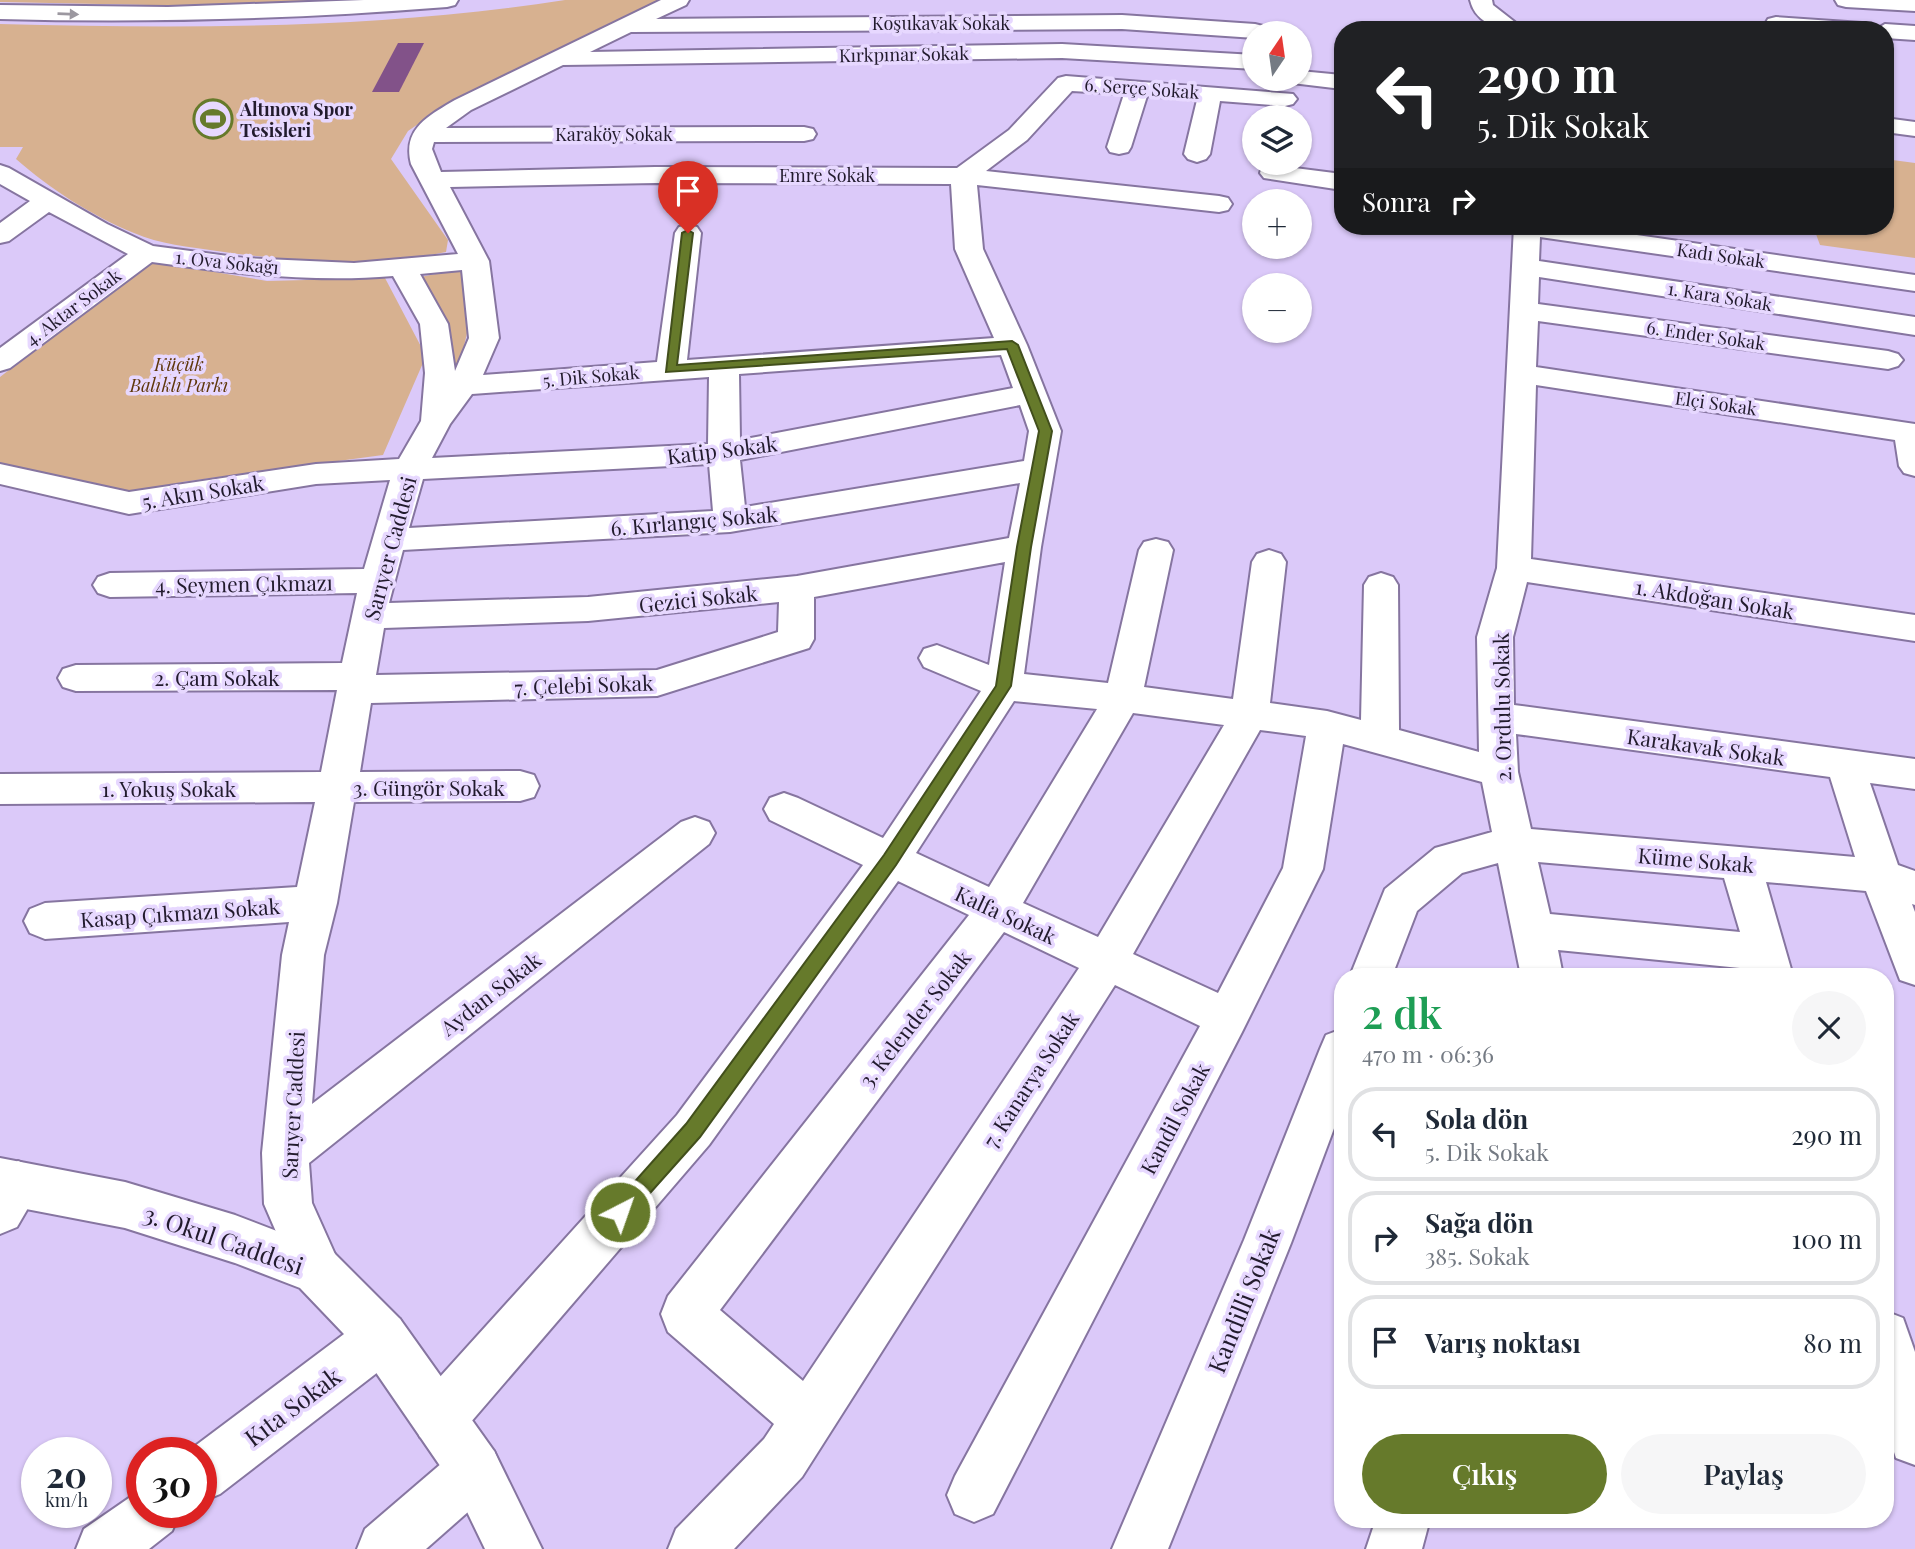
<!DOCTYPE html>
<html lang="tr">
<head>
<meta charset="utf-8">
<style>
	:root { --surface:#fff; --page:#f6f6f7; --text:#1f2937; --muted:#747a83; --line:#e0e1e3; --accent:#667a2b }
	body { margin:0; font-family:"Playfair Display",serif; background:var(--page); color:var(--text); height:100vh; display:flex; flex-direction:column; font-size:26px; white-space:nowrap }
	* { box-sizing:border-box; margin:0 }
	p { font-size:23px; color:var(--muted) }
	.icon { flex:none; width:38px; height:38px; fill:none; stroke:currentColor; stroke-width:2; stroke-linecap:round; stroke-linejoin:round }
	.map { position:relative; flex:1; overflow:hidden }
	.side { position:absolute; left:1334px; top:968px; width:560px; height:560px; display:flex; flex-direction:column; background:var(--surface); border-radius:28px; box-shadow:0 2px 5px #0004 }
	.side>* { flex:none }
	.hud { position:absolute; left:1334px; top:21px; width:560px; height:214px; border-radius:28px; box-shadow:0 2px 5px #0004; background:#202124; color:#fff; overflow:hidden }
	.needle { width:46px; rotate:13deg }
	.buttons { position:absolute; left:1242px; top:21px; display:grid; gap:14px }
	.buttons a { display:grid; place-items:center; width:70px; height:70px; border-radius:50%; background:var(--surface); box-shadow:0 2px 5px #0004; font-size:35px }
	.speed { position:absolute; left:21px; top:1437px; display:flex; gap:14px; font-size:35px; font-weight:700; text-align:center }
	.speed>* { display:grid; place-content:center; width:91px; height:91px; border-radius:50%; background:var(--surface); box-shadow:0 2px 5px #0004; line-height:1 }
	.speed small { font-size:18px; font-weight:400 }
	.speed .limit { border:10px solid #d22; background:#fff; color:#111 }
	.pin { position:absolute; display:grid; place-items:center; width:60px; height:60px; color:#fff; margin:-72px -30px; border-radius:50% 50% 50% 0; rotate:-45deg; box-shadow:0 0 7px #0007 }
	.pin .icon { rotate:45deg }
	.me { position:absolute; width:77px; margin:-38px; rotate:41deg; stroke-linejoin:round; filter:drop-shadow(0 0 5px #0008) }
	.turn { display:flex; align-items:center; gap:24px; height:147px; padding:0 28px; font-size:32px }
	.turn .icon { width:91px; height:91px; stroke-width:2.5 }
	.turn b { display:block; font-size:49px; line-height:60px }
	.then { display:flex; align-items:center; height:66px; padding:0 28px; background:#0003; gap:14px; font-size:26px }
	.round { display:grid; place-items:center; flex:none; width:74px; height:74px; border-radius:37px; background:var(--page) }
	.headline { display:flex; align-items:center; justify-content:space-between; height:119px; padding:0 28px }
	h1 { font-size:42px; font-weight:600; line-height:52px; color:#1e9e55 }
	.action { display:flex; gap:14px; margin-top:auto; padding:14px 28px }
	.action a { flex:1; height:80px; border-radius:42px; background:var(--accent); color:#fff; font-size:28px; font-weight:600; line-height:80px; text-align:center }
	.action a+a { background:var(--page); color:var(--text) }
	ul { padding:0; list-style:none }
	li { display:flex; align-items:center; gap:21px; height:94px; margin:0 14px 10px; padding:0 14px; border:4px solid var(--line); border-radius:28px }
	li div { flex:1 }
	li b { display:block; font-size:26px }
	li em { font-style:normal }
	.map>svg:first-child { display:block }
	.green { fill:#d7b190 }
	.building { fill:#825289 }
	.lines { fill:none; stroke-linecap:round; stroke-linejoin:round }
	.minor-casing { stroke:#8675a0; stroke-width:4 }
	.major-casing { stroke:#8675a0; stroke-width:4 }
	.minor { fill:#fff; fill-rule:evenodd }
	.major { fill:#fff; fill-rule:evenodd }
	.oneway { fill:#9c98a0 }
	.route { fill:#667a2b; stroke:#424f1c; stroke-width:2 }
	.labels { text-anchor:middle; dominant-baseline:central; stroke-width:7; stroke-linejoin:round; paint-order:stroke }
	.far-street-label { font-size:18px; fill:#221b2d; stroke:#e7d8ff }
	.far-poi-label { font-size:18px; font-weight:bold; fill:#221b2d; stroke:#e7d8ff; text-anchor:start }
	.far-park-label { font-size:18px; font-style:italic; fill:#5f370b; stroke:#e7d8ff }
	.street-label { font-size:21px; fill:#221b2d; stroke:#e7d8ff }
	.near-street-label { font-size:24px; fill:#221b2d; stroke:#e7d8ff }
</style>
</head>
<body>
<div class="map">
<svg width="1915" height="1549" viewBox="0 0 1915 1549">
	<rect width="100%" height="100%" fill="#dbc9f9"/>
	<!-- green -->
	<g class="green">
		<polygon points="0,0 382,0 249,7 0,2"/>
		<path d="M565,0H662L443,107L408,131L391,159L448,240L446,252C371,267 293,262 217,251C190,247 159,244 134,233C92,216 50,189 16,159L23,147H0V24C188,29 379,29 565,0Z"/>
		<polygon points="1885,159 1915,163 1915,258 1820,245 1813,226 1885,226"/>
		<polygon points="150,261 267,281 385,278 426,356 383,455 182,482 128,496 0,470 0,377"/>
		<polygon points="461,269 468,329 457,376 420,277"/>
	</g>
	<!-- building -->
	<polygon class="building" points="398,43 424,43 399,92 372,92"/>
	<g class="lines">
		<!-- minor casing -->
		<g class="minor-casing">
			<g id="minor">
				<path d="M661,0H689L686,5L656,19L1122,15L1255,24L1263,26L1266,31L1255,33V38L1122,29L631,32L590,52L1062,44L1255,55V69L1062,58L563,65L471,110L446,128L804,127L813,129L816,134L813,139L804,141L434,142L432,149L441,172L655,167L957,168L1009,130L1058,78L1066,76L1293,94L1297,99L1293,104L1285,106L1220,101L1210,154L1206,159L1197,162L1188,159L1184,154L1197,100L1147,96L1131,147L1128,152L1119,154L1110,152L1107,147L1124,94L1072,91L1027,140L986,171L1219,196L1228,198L1232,204L1228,210L1219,212L977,185L983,249L1027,345L1061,431L1041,547L1024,674L1108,683L1139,550L1144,542L1156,539L1168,542L1173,550L1144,687L1233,699L1252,562L1257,554L1269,550L1281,554L1286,562L1270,703L1327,711L1361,720L1364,585L1369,577L1381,573L1393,577L1398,585L1399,730L1479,752L1477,637L1497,568L1514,226H1574L1915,275V291L1540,237L1539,261L1915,317V335L1539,277L1538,304L1888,351L1898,354L1903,360L1898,366L1888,369L1538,321L1536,367L1915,424V476L1904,473L1899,466L1895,440L1536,385L1531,559L1915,615V641L1527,582L1513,637L1514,705L1915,759V789L1870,783L1898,865L1915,871V905L1912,904L1915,912V985L1900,980L1866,891L1766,882L1793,976H1753L1750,969L1558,950L1563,976H1521L1498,863L1462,873L1417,911L1392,976H1350L1385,889L1435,848L1492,832L1482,782L1343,744L1323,869L1242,1032L993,1514L974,1522L955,1514L947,1495L955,1476L1200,1026L1115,985L802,1477L734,1549H668L676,1529L764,1439L774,1424L668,1332L661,1314L668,1296L969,915L898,881L709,1145L458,1437L439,1444L420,1437L413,1418L420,1399L677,1115L863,865L770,820L764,809L770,798L784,793L798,798L883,838L981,691L924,667L919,658L924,649L937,645L989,665L1005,562L814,597V639L809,648L657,696L371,703L360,772L520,771L534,775L539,786L534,797L520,801L354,802L337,903L324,955L312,1104L681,822L695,817L709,822L715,833L709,844L309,1163L312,1203L342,1270L334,1287L317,1294L300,1287L264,1204L262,1153L282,955L289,922L45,939L30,933L24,921L30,909L45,903L297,887L315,802L0,804V774L321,772L337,690L76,691L63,687L58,678L63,669L76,665L342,663L357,593L110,597L98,593L93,585L98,577L110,573L364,569L390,480L316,484L129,514L0,484V464L129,492L316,464L399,459L421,421L425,373L420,324L393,276C313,283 232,273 152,262L10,368L0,371V348L128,254L49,212L9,241L0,243V223L30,201L0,184V165L9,168L107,224L153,246L243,258L354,263L458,254L411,164C402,129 428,116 455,100ZM655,183L951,184L955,249L994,338L687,360L701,233L697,227L688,225L679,227L675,233L657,362L483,375L499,338L489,261L450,187ZM462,270L469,338L455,371L448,324L420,274ZM1001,355L1013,388L740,440L739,374ZM709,377L708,444L432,458L450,424L472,394ZM1020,405L1029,431L1024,461L745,507L740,460ZM709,464L713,511L409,528L423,479ZM1020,483L1009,538L797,576L588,597L389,603L403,550L730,532ZM779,602L778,632L657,670L376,675L384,628L588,621ZM1014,701L1097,709L989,887L916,853ZM1133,713L1224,725L1098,937L1023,903ZM1260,730L1306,736L1283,868L1218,993L1133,954ZM1516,734L1830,777L1855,857L1531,829L1518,772ZM1538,862L1724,878L1740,932L1550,914ZM1004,932L1079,968L803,1381L720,1310Z"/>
				<path d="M1470,0H1492L1493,5L1525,30C1503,30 1476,26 1470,0Z"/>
				<polygon points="1835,0 1915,0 1915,11 1846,7 1838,5"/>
				<polygon points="1776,17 1862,23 1870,25 1873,30 1766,30 1765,24 1768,19"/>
				<polygon points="1885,24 1915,26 1915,40 1885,38 1885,30 1875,30"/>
				<polygon points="1300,71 1342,75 1342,89 1292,83 1289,79 1300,79"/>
				<polygon points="1885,118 1915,122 1915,136 1885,132"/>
				<polygon points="1263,163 1287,163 1287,167 1342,174 1342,190 1264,178 1260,173"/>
				<polygon points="1342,1029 1342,1107 1291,1243 1168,1549 1112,1549 1244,1240 1320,1049 1326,1035"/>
				<polygon points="18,1161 35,1168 42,1184 17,1227 0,1234 0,1170"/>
				<polygon points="1885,1311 1903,1318 1915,1352 1915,1465 1896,1458 1885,1425"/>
				<polygon points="382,1312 400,1319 407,1337 400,1355 220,1494 201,1502 201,1452 187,1452 364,1319"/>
				<polygon points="475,1443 494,1451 502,1470 494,1489 426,1549 357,1549 365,1529 456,1451"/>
				<polygon points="142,1489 142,1512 180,1512 172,1531 149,1549 76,1549 84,1529"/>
				<polygon points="1376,1519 1430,1519 1422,1549 1366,1549"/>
			</g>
		</g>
		<!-- major casing -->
		<g class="major-casing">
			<g id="major">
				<path d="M364,0H458L455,5L447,7C298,19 149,23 0,19V5L168,7Z"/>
				<polygon points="0,1158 125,1182 235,1215 334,1253 400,1319 494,1451 542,1549 485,1549 456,1489 364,1355 300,1288 235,1263 125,1228 0,1204"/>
			</g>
		</g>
		<!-- minor -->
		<use href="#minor" class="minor"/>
		<!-- major -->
		<use href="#major" class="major"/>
	</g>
	<!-- one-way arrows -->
	<defs><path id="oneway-solid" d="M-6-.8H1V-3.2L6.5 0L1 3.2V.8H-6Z" transform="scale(1.75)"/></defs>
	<use class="oneway" href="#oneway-solid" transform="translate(68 14) rotate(2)"/>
	<!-- route -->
	<polygon class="route" points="688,230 693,233 677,365 1012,341 1018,345 1052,431 1031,547 1011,686 896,865 700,1137 627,1219 620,1222 613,1219 610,1212 613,1206 686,1124 884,855 996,686 1017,547 1039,431 1007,349 666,372 682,233"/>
	<!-- icons -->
	<defs>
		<g id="stadium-ring" transform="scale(2.0125)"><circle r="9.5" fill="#e7d8ff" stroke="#667a2b" stroke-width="1.5"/><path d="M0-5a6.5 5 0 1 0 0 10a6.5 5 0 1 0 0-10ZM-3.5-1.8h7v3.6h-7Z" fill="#667a2b"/></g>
	</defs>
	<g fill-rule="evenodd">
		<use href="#stadium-ring" x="213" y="119"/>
	</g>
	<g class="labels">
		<!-- far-street labels -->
		<g class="far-street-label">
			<text x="941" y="23">Koşukavak Sokak</text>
			<text transform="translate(904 54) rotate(-1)">Kırkpınar Sokak</text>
			<text transform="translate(1142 88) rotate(4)">6. Serçe Sokak</text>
			<text x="614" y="134">Karaköy Sokak</text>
			<text x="827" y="175">Emre Sokak</text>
			<text transform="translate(1721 255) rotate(8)">Kadı Sokak</text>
			<text transform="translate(227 262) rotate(6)">1. Ova Sokağı</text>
			<text transform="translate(1720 296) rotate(9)">1. Kara Sokak</text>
			<text transform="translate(73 307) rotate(-37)">4. Aktar Sokak</text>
			<text transform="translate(1706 335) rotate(8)">6. Ender Sokak</text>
			<text transform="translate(591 376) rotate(-5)">5. Dik Sokak</text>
			<text transform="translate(1716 403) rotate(8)">Elçi Sokak</text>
		</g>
		<!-- far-poi labels -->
		<g class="far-poi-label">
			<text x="240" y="109">Altınova Spor<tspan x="240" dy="21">Tesisleri</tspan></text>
		</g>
		<!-- far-park labels -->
		<g class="far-park-label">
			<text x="179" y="364">Küçük<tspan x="179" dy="21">Balıklı Parkı</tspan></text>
		</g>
		<!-- street labels -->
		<g class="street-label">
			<text transform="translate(722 449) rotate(-7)">Katip Sokak</text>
			<text transform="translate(203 491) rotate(-9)">5. Akın Sokak</text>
			<text transform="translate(694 520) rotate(-5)">6. Kırlangıç Sokak</text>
			<text transform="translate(389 548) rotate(-75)">Sarıyer Caddesi</text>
			<text transform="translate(244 583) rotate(-1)">4. Seymen Çıkmazı</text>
			<text transform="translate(698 598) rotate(-6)">Gezici Sokak</text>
			<text transform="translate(1715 598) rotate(9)">1. Akdoğan Sokak</text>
			<text x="217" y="677">2. Çam Sokak</text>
			<text transform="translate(584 684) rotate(-2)">7. Çelebi Sokak</text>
			<text transform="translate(1501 707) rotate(-91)">2. Ordulu Sokak</text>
			<text transform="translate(1706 746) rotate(8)">Karakavak Sokak</text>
			<text x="429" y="787">3. Güngör Sokak</text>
			<text x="169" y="788">1. Yokuş Sokak</text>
			<text transform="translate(1696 859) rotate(5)">Küme Sokak</text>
			<text transform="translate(180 912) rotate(-4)">Kasap Çıkmazı Sokak</text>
			<text transform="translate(1006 914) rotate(25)">Kalfa Sokak</text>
			<text transform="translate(490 993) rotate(-38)">Aydan Sokak</text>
			<text transform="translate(914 1018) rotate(-52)">3. Kelender Sokak</text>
			<text transform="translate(1030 1079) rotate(-57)">7. Kanarya Sokak</text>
			<text transform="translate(292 1105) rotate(-87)">Sarıyer Caddesi</text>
			<text transform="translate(1174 1118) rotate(-62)">Kandil Sokak</text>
		</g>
		<!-- near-street labels -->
		<g class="near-street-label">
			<text transform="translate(224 1239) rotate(19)">3. Okul Caddesi</text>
			<text transform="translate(1243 1300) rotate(-68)">Kandilli Sokak</text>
			<text transform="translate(292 1406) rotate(-37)">Kıta Sokak</text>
		</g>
	</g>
</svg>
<div class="buttons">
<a><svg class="needle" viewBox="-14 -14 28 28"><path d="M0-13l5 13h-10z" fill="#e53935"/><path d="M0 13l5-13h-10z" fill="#747a83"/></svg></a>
<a><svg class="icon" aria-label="layers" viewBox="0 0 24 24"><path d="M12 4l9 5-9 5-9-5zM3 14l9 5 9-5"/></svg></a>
<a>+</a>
<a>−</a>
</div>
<div class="speed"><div>20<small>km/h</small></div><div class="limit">30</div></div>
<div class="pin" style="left:688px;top:233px;background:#d93025"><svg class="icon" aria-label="arrive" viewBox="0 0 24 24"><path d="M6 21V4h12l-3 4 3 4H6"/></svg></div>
<svg class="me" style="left:620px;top:1212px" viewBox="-20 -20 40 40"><circle r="17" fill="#667a2b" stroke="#fff" stroke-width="3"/><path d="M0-11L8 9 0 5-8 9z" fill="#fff"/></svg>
<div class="hud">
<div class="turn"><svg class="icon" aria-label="left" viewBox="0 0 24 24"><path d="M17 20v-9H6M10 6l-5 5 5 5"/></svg><div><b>290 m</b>5. Dik Sokak</div></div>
<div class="then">Sonra<svg class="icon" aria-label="right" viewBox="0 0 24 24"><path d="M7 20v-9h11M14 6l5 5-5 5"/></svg></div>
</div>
<section class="side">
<div class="headline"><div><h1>2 dk</h1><p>470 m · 06:36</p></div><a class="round"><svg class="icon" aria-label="close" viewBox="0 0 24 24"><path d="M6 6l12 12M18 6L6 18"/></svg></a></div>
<ul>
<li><svg class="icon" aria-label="left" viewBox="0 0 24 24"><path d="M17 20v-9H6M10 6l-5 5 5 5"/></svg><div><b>Sola dön</b><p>5. Dik Sokak</p></div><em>290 m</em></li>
<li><svg class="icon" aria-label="right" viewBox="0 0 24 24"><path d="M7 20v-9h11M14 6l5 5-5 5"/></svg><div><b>Sağa dön</b><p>385. Sokak</p></div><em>100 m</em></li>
<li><svg class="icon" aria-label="arrive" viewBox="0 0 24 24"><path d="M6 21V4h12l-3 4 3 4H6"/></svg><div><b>Varış noktası</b></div><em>80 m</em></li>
</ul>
<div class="action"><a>Çıkış</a><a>Paylaş</a></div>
</section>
</div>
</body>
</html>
